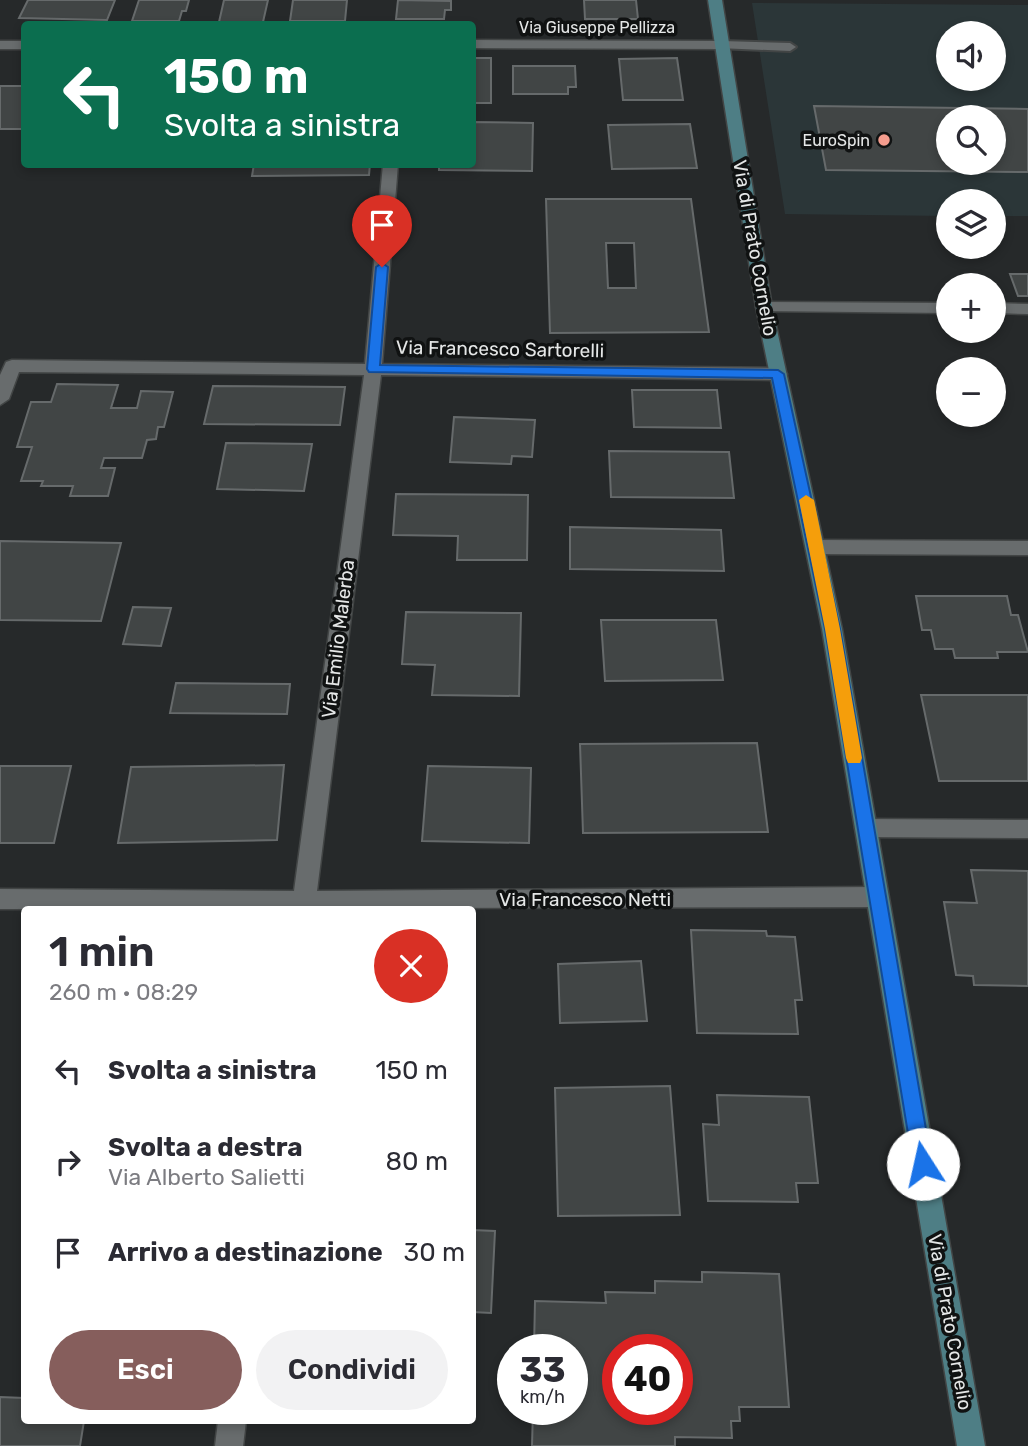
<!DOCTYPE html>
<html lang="it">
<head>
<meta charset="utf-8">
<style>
	:root { --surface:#fff; --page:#f2f2f3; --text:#2b2b33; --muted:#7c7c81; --accent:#865e5c }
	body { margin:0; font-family:Rubik,sans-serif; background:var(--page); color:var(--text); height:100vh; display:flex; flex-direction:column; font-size:26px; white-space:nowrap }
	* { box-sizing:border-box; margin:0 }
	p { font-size:23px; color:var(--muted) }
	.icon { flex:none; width:38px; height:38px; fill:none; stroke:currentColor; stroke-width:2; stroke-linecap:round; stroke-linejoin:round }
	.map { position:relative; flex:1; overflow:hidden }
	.drawer { position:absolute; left:21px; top:906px; width:455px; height:518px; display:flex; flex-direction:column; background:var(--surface); border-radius:7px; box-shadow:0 4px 10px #0003 }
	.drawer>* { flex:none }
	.guide { position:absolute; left:21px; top:21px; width:455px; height:147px; border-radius:7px; box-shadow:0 4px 10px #0003; background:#0b6e4f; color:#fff; overflow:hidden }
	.fabs { position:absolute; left:936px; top:21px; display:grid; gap:14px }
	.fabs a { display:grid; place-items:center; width:70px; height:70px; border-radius:50%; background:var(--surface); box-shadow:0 4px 10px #0003; font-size:35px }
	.speed { position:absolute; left:497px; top:1334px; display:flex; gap:14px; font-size:35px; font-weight:700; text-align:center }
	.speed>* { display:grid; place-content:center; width:91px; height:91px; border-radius:50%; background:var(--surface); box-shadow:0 4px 10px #0003; line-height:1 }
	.speed small { font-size:18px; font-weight:400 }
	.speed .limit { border:10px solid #d22; background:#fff; color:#111 }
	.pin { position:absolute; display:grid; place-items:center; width:60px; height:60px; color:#fff; margin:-72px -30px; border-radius:50% 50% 50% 0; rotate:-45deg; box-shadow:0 0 7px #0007 }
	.pin .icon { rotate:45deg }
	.me { position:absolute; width:77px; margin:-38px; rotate:350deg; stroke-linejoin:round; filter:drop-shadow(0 0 5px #0008) }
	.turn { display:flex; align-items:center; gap:24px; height:147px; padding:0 28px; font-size:32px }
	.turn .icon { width:91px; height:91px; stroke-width:2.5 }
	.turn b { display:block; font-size:49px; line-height:60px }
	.round { display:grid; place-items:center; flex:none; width:74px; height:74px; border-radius:37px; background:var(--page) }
	.overview { display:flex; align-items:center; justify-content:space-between; height:119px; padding:0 28px }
	h1 { font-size:42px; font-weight:600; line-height:52px }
	.primary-button { display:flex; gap:14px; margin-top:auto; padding:14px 28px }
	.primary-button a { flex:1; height:80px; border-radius:42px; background:var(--accent); color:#fff; font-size:28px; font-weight:600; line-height:80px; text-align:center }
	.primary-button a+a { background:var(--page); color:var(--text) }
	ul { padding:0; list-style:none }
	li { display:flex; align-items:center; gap:21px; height:91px; padding:0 28px }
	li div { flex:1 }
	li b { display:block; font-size:26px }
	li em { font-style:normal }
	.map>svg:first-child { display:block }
	.built { fill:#2b3638; fill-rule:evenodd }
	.building { fill:#414545; stroke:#666a6b; stroke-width:2; fill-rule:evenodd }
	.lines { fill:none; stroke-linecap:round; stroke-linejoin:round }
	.lane-casing { stroke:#424545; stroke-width:4 }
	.street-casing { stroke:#424545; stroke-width:3 }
	.secondary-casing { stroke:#424545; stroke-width:3 }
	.lane { fill:#686c6d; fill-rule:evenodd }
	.street { fill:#686c6d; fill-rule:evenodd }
	.secondary { fill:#4e7e85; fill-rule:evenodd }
	.route { fill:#1a73e8; stroke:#114b97; stroke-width:2 }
	.slow { fill:#f59e0b }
	.poi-dot { fill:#f59d8e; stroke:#101212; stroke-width:2.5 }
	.labels { text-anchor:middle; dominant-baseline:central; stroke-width:7; stroke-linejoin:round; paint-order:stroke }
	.far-street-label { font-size:16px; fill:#e5e7e7; stroke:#101212 }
	.far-poi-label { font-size:16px; fill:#e5e7e7; stroke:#101212; text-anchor:end }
	.street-label { font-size:19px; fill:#e5e7e7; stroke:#101212 }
</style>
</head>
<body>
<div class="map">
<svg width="1028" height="1446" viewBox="0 0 1028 1446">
	<rect width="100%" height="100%" fill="#26292a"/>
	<!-- built -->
	<path class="built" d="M752,3L1028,5V216H994V201H948V216L785,214ZM948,33H994V79H948ZM948,117H994V163H948Z"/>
	<!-- building -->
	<g class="building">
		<polygon points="28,0 115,0 107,20 19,18"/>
		<polygon points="139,0 189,0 186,11 182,11 179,21 132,21"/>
		<polygon points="224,0 268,0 263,22 219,22"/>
		<polygon points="293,0 347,0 345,21 290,21"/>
		<polygon points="398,0 451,1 451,10 445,10 444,19 396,19"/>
		<polygon points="584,0 636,0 638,19 585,19"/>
		<rect x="472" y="58" width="19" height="45"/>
		<polygon points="677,58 683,100 623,100 619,59"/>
		<polygon points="513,66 575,66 576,87 568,87 568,94 513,94"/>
		<rect x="0" y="86" width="24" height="43"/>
		<path d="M814,106L1028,109V172L826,170ZM948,117H994V163H948Z"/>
		<polygon points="472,122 533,123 532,171 439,170 439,164 472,164"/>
		<polygon points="690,124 697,168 612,169 608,125"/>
		<polygon points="254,164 370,164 369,175 252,176"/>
		<path d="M546,199H691L709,332L550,333ZM606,243H634L636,288H608Z"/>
		<polygon points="1010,274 1028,274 1028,296 1018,296"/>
		<polygon points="57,384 118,385 111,408 137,408 141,391 173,392 164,427 158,427 156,439 147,440 142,458 104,458 101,468 115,468 108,496 70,496 73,486 41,486 43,481 21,481 32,447 17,447 31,402 51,402"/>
		<polygon points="213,386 345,387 340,425 204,424"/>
		<polygon points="632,390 717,390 721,428 634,427"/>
		<polygon points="454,417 535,420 532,457 512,456 511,464 450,462"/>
		<polygon points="226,443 312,444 304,491 217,489"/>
		<polygon points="609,451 729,452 734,498 611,497"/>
		<polygon points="396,494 528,495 527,560 457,560 458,536 393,535"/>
		<polygon points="570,527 721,530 724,571 570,569"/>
		<polygon points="0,541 121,543 101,621 0,620"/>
		<polygon points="916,596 1007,596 1011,615 1018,615 1028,652 997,652 998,658 955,658 953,649 935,649 931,630 922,630"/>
		<polygon points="133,607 171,608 161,646 123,644"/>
		<polygon points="406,612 521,613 519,696 432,695 435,665 402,664"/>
		<polygon points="601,620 716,620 723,680 605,681"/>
		<polygon points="176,683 290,684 287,714 170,713"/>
		<polygon points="921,695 1028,695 1028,781 939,781"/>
		<polygon points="757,743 768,832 583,833 580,744"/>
		<polygon points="284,765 277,840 118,843 131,767"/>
		<polygon points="0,766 71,766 54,843 0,843"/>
		<polygon points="428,766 531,768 529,843 422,841"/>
		<polygon points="971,870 1028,871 1028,986 974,985 973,976 956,975 944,902 977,903"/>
		<polygon points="691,930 766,931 767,936 795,937 802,1000 795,1000 798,1034 697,1033"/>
		<polygon points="641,961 647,1021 560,1023 558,964"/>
		<polygon points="670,1086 680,1215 558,1216 555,1088"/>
		<polygon points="717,1095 809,1097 818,1183 796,1183 798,1202 708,1201 703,1124 719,1125"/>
		<polygon points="472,1230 495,1231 491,1313 472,1312"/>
		<path d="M702,1272L779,1274L789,1407H739L740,1421H731L732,1438L675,1437V1446H532L533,1409H572V1349H534L535,1301L606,1303L605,1292L655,1293V1281L702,1282ZM618,1349H677V1409H618Z"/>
		<polygon points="0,1397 24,1398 24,1421 84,1421 80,1446 0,1446"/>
	</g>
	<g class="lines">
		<!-- lane casing -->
		<g class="lane-casing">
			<polygon id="lane" points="722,41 790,43 796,47 790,51 718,48 718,42"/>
		</g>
		<!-- street casing -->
		<g class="street-casing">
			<g id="street">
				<polygon points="472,40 722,41 729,45 722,49 472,48"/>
				<rect x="0" y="41" width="24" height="8"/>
				<polygon points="383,164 398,164 382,364 778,368 787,374 778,380 381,375 317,891 877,887 885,890 888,897 885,904 877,907 0,909 0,889 294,891 364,375 19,372 9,399 0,405 0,375 6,362 12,360 365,364"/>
				<polygon points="764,302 948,303 948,313 758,311 756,307 758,303"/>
				<polygon points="994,303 1028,304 1028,314 994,313"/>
				<polygon points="817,540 1028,541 1028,555 817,554 810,552 807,547 810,542"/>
				<polygon points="866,819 1028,820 1028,838 866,837 858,835 855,828 858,821"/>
				<polygon points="218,1421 246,1421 243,1446 215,1446"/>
			</g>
		</g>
		<!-- secondary casing -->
		<g class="secondary-casing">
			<polygon id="secondary" points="708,0 722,0 772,307 842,629 985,1446 957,1446 822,629 756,307"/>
		</g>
		<!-- lane -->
		<use href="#lane" class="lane"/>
		<!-- street -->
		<use href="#street" class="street"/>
		<!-- secondary -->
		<use href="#secondary" class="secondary"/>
	</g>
	<!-- route -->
	<polygon class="route" points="382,263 388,267 380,365 778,370 784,374 840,629 932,1164 930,1171 923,1173 916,1171 913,1164 825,629 772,378 369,372 367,369 376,267"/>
	<!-- slow -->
	<polygon class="slow" points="806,495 814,500 840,629 862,758 860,763 848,763 846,758 825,629 799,500"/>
	<!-- markers -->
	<circle class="poi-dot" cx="884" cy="140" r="7"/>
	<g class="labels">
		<!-- far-street labels -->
		<g class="far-street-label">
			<text x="597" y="27">Via Giuseppe Pellizza</text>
		</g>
		<!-- far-poi labels -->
		<g class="far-poi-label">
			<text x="870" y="140">EuroSpin</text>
		</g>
		<!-- street labels -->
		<g class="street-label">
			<text transform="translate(755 248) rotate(80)">Via di Prato Cornelio</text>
			<text transform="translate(500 349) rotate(1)">Via Francesco Sartorelli</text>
			<text transform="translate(338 639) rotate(-83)">Via Emilio Malerba</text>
			<text x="585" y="899">Via Francesco Netti</text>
			<text transform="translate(950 1322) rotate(80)">Via di Prato Cornelio</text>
		</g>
	</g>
</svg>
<div class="fabs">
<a><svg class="icon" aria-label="sound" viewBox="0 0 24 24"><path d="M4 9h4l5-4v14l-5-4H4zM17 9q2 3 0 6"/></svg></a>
<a><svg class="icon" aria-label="search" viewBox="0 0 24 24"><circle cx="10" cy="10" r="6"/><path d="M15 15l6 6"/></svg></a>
<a><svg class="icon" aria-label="layers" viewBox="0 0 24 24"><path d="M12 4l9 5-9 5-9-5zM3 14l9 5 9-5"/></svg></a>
<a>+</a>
<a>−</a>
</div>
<div class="speed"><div>33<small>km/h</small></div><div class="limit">40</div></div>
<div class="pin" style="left:382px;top:267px;background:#d93025"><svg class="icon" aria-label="arrive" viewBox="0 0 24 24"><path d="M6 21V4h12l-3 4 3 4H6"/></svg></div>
<svg class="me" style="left:923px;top:1164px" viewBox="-20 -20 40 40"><circle r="19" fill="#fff"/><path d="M0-13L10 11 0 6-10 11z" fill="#1a73e8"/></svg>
<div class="guide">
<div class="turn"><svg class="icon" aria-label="left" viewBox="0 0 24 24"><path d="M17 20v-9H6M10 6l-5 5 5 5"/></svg><div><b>150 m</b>Svolta a sinistra</div></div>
</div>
<section class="drawer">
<div class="overview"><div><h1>1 min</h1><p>260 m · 08:29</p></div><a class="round" style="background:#d93025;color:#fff"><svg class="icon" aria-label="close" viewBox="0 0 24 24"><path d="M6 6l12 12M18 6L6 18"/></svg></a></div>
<ul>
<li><svg class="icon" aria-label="left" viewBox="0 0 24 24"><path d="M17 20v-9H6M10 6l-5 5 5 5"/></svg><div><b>Svolta a sinistra</b></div><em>150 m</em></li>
<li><svg class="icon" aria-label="right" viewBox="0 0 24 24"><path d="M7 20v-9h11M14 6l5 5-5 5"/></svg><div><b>Svolta a destra</b><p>Via Alberto Salietti</p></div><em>80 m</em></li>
<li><svg class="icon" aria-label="arrive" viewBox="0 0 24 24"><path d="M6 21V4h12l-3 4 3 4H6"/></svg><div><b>Arrivo a destinazione</b></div><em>30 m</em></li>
</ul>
<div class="primary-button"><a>Esci</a><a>Condividi</a></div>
</section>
</div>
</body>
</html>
